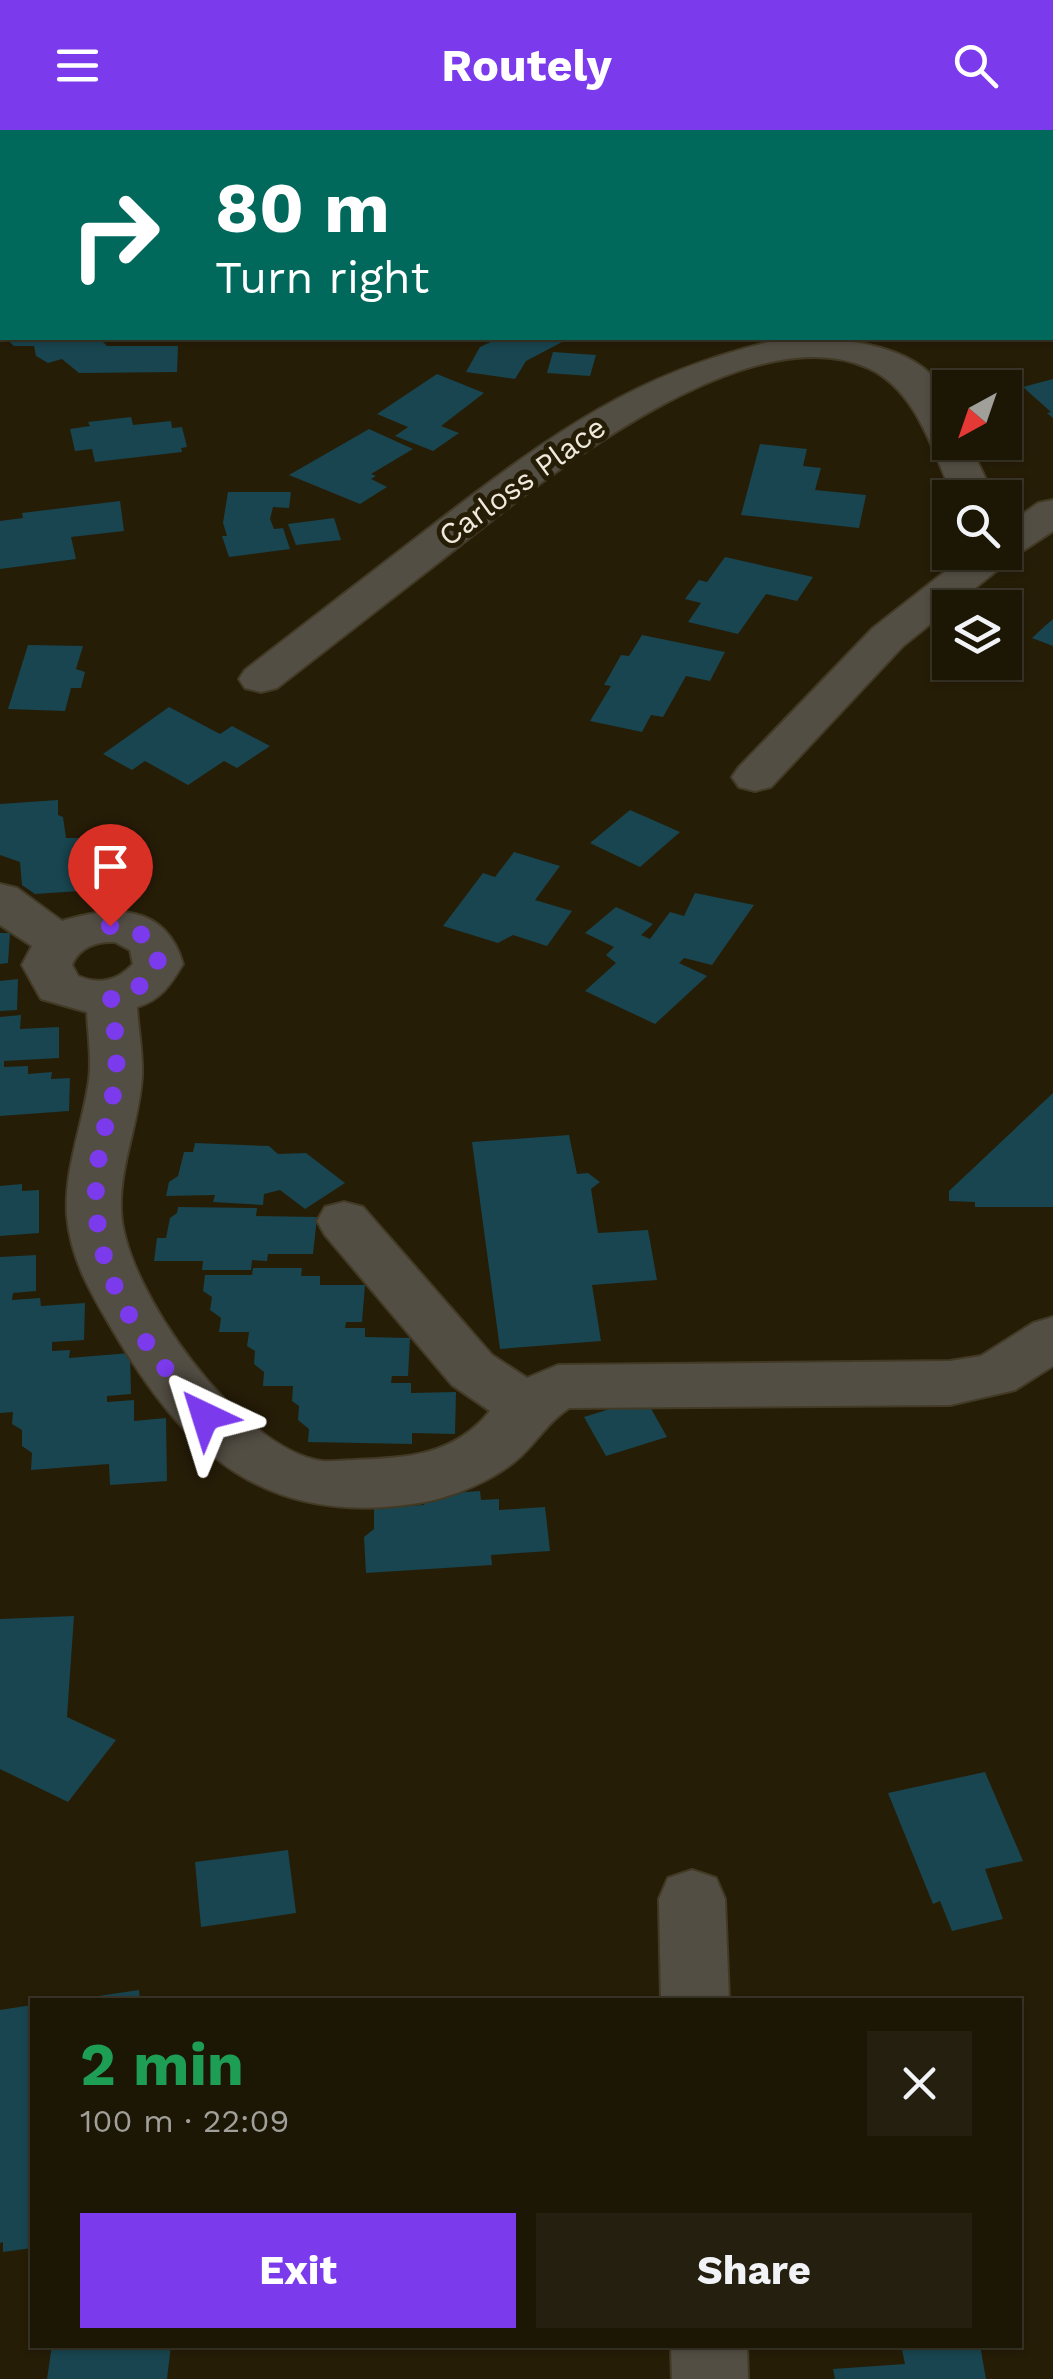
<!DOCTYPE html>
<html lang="en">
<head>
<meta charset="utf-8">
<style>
	:root { --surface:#1c1605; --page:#251f0f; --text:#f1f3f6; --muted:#a09f9a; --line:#3a3527; --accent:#7c3aed }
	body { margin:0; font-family:"Work Sans",sans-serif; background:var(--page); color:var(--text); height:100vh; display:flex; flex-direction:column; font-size:38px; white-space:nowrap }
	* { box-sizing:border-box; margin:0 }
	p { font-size:32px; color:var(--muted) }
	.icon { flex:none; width:55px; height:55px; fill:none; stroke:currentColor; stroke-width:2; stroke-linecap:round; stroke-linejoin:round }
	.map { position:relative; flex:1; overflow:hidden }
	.details { position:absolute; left:30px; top:1868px; width:992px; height:350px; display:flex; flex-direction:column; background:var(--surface); border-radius:0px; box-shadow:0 2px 8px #0004,0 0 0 2px var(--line) }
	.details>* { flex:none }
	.top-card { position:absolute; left:0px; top:0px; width:1055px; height:210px; box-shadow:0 2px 8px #0004,0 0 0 2px var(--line); background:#00695c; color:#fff; overflow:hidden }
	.needle { width:65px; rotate:220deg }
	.controls { position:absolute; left:932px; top:240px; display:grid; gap:20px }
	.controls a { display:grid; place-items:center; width:90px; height:90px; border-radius:0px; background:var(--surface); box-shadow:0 2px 8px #0004,0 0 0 2px var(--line); font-size:50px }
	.pin { position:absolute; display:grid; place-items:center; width:85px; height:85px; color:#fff; margin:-102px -42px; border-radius:50% 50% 50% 0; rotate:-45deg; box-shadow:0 0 10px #0007 }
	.pin .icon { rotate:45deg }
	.me { position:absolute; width:110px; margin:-55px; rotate:319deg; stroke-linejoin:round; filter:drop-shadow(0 0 8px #0008) }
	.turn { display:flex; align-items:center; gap:35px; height:210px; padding:0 50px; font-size:45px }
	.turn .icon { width:130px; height:130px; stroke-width:2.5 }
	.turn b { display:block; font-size:70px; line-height:85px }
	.round { display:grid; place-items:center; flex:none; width:105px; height:105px; border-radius:0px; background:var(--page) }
	.head { display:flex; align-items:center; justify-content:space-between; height:170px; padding:0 50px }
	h1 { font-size:60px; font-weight:700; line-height:75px; color:#1e9e55 }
	.button { display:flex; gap:20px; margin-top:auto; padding:20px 50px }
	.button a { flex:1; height:115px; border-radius:0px; background:var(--accent); color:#fff; font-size:40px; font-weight:700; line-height:115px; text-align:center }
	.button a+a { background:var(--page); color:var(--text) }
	header { display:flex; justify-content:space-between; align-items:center; height:130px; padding:0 50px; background:var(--accent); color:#fff; font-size:45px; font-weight:700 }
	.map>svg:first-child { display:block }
	.building { fill:#18454f }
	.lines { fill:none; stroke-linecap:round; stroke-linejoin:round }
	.minor-casing { stroke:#423a25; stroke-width:4 }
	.minor { fill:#534e44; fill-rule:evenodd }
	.route { stroke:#7c3aed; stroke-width:18; stroke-dasharray:0 32.4 }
	.labels { text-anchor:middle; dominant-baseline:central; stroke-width:10; stroke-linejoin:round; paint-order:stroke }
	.far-street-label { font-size:30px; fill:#efeadc; stroke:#261d07 }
</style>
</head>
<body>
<header><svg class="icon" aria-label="menu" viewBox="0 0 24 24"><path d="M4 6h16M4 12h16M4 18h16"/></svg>Routely<svg class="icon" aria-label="search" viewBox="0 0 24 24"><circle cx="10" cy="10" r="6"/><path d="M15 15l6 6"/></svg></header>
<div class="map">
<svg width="1053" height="2249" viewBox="0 0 1053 2249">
	<rect width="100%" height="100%" fill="#261d07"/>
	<!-- building -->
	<g class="building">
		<polygon points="5,208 99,208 107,216 178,216 177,242 79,243 62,229 48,233 36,226 34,216 14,216"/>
		<polygon points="499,208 557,208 564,211 526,231 515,249 466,242 480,217"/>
		<polygon points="553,222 596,225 590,246 547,243"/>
		<polygon points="437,244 484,263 441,296 459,303 433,321 395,306 408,297 377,284"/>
		<polygon points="1053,249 1053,288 1047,283 1051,282 1023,257"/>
		<polygon points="131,287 133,295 171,291 172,298 182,297 187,317 181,318 182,322 95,332 92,319 75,321 70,299 90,296 88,292"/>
		<polygon points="369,299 413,319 371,344 376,346 371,349 387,357 360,374 289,345"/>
		<polygon points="760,314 807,319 803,336 821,338 815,360 866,365 859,398 741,385"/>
		<polygon points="228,362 291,362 289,378 273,377 270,389 274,399 283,398 290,419 229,427 222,406 227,406 223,393"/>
		<polygon points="120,371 124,401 71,407 76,429 0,439 0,391 23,388 22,383"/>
		<polygon points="334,388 341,410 296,415 288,394"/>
		<polygon points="725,427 813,447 797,471 766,464 738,504 688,492 701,473 685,469 699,450 707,452"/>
		<polygon points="1053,489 1053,516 1032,508 1045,496"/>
		<polygon points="642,505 725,522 710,551 686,546 663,587 651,585 642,602 590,591 611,556 604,555 621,525 629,526"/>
		<polygon points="28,515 83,516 76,539 85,542 81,558 71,558 65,581 8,579"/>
		<polygon points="169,577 220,604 232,596 270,616 237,638 224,631 188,655 145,631 132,640 103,624"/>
		<polygon points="58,670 58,685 63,687 66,708 126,708 125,758 35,764 22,755 20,732 0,725 0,674"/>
		<polygon points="630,680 680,702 640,737 590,713"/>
		<polygon points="514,722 560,736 535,770 572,781 547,816 513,805 498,813 443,796 483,743 495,747"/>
		<polygon points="695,763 754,775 712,835 684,828 679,833 707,846 655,894 585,861 616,833 606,825 614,817 585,803 616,777 653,794 641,805 650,809 670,782 684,786"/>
		<polygon points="0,803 10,803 8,833 0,834"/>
		<polygon points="18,849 17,880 0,881 0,851"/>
		<polygon points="21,885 20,899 59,897 59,928 4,931 4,937 28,936 28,944 52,942 51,949 70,948 69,981 0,986 0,887"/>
		<polygon points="1053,963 1053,1077 975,1077 975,1072 949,1071 949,1061"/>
		<polygon points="569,1005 577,1044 588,1043 600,1052 591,1059 598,1103 648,1100 657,1150 592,1155 601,1211 500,1219 472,1012"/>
		<polygon points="195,1013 269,1016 278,1024 306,1023 345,1053 305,1079 280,1060 264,1064 263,1075 213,1072 215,1065 166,1066 169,1052 178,1046 184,1022 193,1022"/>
		<polygon points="22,1054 22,1061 39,1060 39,1103 0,1106 0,1056"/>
		<polygon points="178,1077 257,1078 256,1086 317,1087 313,1124 268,1124 267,1131 252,1130 251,1140 202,1140 203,1131 154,1131 157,1108 166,1108 170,1088 177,1083"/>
		<polygon points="36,1125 36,1161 13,1163 12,1170 40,1168 41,1176 85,1173 84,1210 52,1212 52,1221 70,1220 69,1228 130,1223 131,1264 107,1266 107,1272 134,1270 134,1291 166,1288 167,1351 110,1355 109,1334 31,1340 32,1323 22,1316 22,1300 12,1294 13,1282 0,1283 0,1127"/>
		<polygon points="253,1138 302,1138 301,1146 320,1146 320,1155 365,1155 362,1192 346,1192 345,1198 365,1198 365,1207 410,1208 408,1246 392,1246 391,1253 411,1253 411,1263 456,1262 455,1304 412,1303 412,1314 308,1312 309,1299 298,1290 299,1276 292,1271 293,1256 263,1256 264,1242 254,1234 255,1221 247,1216 249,1202 219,1202 221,1188 210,1180 212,1167 203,1161 205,1145 252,1145"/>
		<polygon points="645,1268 667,1307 606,1326 584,1287"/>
		<polygon points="480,1361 481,1370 499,1369 499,1380 545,1377 550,1421 491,1425 492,1435 366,1443 364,1407 374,1399 374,1378 424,1375 423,1365"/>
		<polygon points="74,1486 67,1587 116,1610 68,1672 0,1639 0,1489"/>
		<polygon points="985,1642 1023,1731 985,1739 1003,1789 952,1801 940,1771 933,1774 888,1663"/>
		<polygon points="288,1720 296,1783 201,1797 195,1732"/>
		<polygon points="139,1860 140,1870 85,1870 85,1868"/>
		<polygon points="32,1875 32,2118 3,2122 3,2112 0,2113 0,1880"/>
		<polygon points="52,2215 171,2215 167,2249 47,2249"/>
		<polygon points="901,2215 980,2215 986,2249 835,2249 833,2239 905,2234"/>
	</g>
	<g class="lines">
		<!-- minor casing -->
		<g class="minor-casing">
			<g id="minor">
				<path d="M787,208C840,208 929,212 949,274C952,285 950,301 950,312H968L995,368H954C933,322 917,260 868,238C744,181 530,360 439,432C385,474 331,516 277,558L261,562L245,558L239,549L245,540C308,491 371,443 433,395C552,304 637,240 787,208Z"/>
				<polygon points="1053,370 1053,401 1015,426 903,516 771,657 755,661 739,657 732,647 739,637 873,498 970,422 1005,422 1005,397 1038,373"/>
				<path d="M0,754L17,758L62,791C113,775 166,774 183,834C171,854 161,870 137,877C138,899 143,923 142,945C140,991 119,1035 121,1081C124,1159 240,1320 322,1331C332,1332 343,1330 353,1330C406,1328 454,1326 490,1281L452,1255L325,1105L317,1091L325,1077L344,1072L363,1077L492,1225L527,1248L558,1235L950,1231L981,1226L1033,1193L1053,1187V1236L1015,1260L950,1275L569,1278C548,1292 539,1309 521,1326C497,1349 452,1368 419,1373C271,1397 190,1329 118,1209C94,1168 71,1133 67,1085C64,1040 83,994 89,950C92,929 88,904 87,882L41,869L22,835L32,816L0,795ZM115,812L130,820L133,834C117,851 100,855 78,846L72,835C79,817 97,811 115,812Z"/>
				<polygon points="692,1740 716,1748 725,1769 729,1870 661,1870 659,1769 668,1748"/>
				<polygon points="671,2215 747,2215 748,2249 672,2249"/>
			</g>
		</g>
		<!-- minor -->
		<use href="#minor" class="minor"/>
	</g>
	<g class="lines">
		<!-- route -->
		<path class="route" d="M110,796C135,799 157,806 158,834L142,855L111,867C114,893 118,918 116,944C114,972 103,998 99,1026C82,1136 136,1206 205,1286"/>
	</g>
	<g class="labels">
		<!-- far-street labels -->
		<g class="far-street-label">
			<text transform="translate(522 351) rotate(-36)">Carloss Place</text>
		</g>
	</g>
</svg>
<div class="controls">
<a><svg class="needle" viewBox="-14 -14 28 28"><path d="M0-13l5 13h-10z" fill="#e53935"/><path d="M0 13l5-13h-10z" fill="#a09f9a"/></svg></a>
<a><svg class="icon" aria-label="search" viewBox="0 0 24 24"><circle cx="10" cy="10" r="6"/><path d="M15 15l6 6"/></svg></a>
<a><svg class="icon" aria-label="layers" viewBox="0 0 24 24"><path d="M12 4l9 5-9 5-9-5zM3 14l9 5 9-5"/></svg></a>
</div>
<div class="pin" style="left:110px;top:796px;background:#d93025"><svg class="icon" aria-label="arrive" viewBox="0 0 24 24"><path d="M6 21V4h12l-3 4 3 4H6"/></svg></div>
<svg class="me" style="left:205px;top:1286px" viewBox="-20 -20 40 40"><path d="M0-17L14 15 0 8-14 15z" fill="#7c3aed" stroke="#fff" stroke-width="4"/></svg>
<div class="top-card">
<div class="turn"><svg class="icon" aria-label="right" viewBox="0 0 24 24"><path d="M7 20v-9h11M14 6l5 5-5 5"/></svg><div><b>80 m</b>Turn right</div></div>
</div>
<section class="details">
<div class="head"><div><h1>2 min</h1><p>100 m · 22:09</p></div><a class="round"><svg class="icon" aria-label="close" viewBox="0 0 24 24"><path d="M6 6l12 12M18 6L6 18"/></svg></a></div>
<div class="button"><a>Exit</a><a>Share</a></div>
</section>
</div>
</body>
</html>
